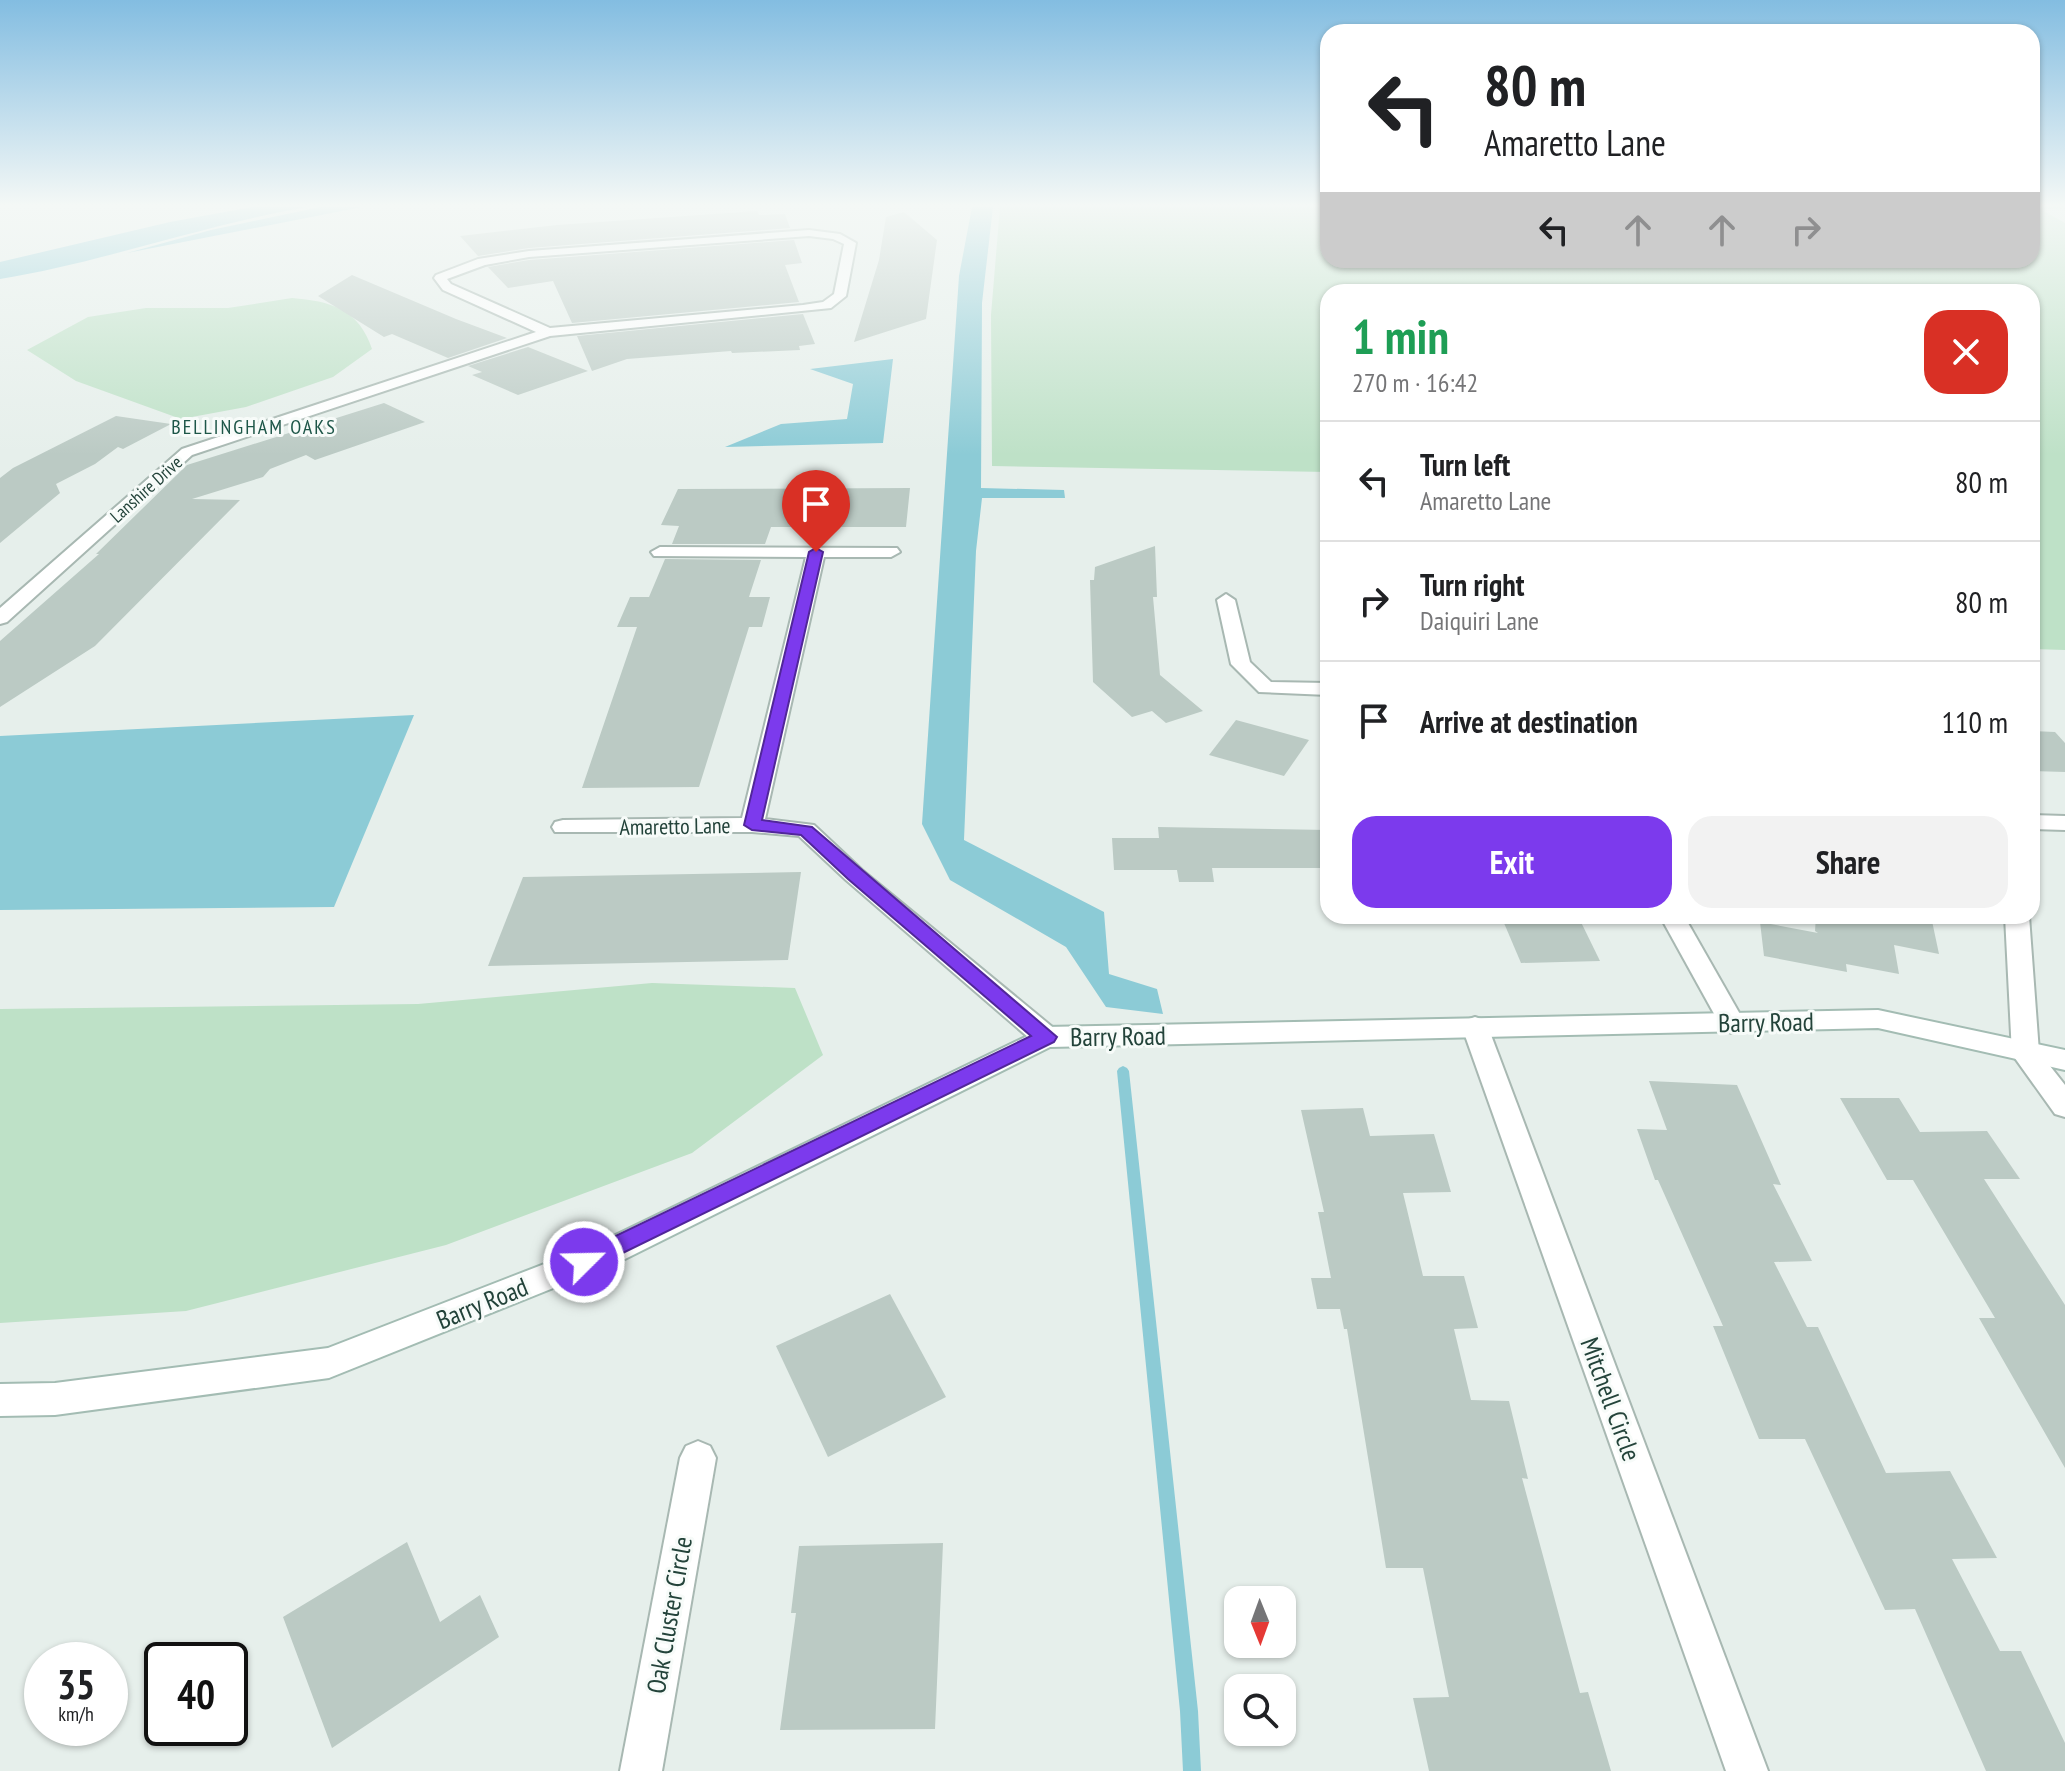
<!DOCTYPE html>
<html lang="en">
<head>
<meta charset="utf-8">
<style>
	:root { --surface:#fff; --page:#f2f2f2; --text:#202124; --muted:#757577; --line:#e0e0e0; --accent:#7c3aed }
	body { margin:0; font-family:"PT Sans Narrow",sans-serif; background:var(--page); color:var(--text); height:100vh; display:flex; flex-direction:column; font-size:30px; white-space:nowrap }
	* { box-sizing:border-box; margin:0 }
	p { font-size:26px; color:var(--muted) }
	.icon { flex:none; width:44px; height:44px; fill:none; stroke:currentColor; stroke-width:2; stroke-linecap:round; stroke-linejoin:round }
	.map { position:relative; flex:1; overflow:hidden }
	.drawer { position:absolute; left:1320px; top:284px; width:720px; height:640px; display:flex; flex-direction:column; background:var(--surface); border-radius:24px; box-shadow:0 2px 6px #0004 }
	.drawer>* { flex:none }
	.top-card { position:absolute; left:1320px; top:24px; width:720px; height:244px; border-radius:24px; box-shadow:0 2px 6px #0004; background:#fff; color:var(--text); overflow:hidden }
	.needle { width:52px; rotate:179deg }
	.controls { position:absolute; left:1224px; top:1586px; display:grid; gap:16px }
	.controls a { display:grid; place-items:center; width:72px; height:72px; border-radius:16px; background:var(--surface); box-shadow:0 2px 6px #0004; font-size:40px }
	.speed { position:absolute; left:24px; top:1642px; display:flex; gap:16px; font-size:40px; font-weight:700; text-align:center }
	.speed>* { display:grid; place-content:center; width:104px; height:104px; border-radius:50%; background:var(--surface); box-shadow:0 2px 6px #0004; line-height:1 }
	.speed small { font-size:20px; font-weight:400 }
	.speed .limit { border:4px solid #111; border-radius:12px; background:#fff; color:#111 }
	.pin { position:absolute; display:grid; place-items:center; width:68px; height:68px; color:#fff; margin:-82px -34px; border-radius:50% 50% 50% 0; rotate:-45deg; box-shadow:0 0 8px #0007 }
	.pin .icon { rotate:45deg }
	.me { position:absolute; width:88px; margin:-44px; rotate:67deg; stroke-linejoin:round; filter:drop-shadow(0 0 6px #0008) }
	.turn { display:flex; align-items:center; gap:28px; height:168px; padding:0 32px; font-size:36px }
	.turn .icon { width:104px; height:104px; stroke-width:2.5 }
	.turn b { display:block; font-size:56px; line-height:68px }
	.lanes { display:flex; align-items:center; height:76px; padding:0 32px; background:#0003; justify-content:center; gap:40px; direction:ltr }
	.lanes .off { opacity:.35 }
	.round { display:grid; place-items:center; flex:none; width:84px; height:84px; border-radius:24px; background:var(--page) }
	.head { display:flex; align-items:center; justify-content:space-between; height:136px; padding:0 32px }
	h1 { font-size:48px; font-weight:800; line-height:60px; color:#1e9e55 }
	.primary-button { display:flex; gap:16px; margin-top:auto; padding:16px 32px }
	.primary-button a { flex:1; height:92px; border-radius:24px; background:var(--accent); color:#fff; font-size:32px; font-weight:800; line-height:92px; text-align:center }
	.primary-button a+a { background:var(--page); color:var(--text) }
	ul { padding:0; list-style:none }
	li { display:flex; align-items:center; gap:24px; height:120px; padding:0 32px; border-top:2px solid var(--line) }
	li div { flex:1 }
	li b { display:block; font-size:30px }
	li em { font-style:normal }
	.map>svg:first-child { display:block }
	.green { fill:#bee1c7 }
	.water { fill:#8ccbd6 }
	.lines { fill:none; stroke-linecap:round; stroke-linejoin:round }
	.stream { fill:#8ccbd6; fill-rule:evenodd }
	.building { fill:#bbcac4 }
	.street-casing { stroke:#a8b8b2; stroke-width:4 }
	.secondary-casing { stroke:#a3bcb3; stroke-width:4 }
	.street { fill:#fff; fill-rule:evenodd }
	.secondary { fill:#fff; fill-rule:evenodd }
	.route { fill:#7c3aed; stroke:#51269a; stroke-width:2 }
	.labels { text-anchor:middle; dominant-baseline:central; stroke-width:6; stroke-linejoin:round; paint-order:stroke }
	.far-street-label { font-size:18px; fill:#23433a; stroke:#f7fbf9 }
	.far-neighbourhood-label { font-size:20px; letter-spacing:2px; fill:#1d5648; stroke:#f7fbf9 }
	.street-label { font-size:22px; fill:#23433a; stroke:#f7fbf9 }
	.near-street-label { font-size:26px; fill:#23433a; stroke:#f7fbf9 }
</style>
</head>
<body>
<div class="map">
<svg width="2065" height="1771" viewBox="0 0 2065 1771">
	<rect width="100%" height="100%" fill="#e6efeb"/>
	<!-- green -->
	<g class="green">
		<polygon points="1000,207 1328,207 1328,260 2032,260 2032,207 2065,207 2042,210 2065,223 2065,650 2032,649 2032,292 1328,292 1328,472 992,466 991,315"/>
		<path d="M292,298C330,301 359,309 372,349L333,377L246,407L181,419L76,381L27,350L88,317L146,308H228Z"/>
		<polygon points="652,983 795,988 823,1055 692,1153 446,1245 186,1311 0,1323 0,1009 418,1004"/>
	</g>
	<!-- water -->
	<g class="water">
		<path d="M252,207H307C203,225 104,262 0,279V262L170,222Z"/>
		<polygon points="320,207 362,207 127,253 211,230"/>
		<polygon points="972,207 993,207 982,303 981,488 1064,490 1065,498 982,498 976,551 964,840 1104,912 1109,974 1157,989 1163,1014 1106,1007 1066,947 950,880 922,824 959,276"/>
		<polygon points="893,359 883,443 725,447 781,424 847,419 853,384 810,369"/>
		<polygon points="414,715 334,907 0,910 0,736"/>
	</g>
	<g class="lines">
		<!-- stream -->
		<polygon class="stream" points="1123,1066 1127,1068 1129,1071 1198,1711 1201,1771 1183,1771 1180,1711 1117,1071 1119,1068"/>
	</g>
	<!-- building -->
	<g class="building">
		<polygon points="757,211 759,215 785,214 790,228 529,248 478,256 460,236 557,225"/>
		<polygon points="904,212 937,240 926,319 854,342 879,260 886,217"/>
		<polygon points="794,240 802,263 785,265 799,302 572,323 553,281 508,288 488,267 529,260"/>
		<polygon points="352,275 456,319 507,338 448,358 392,334 384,337 318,296"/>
		<polygon points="803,314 815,344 799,346 800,350 732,353 731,351 627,359 592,371 577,336"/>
		<polygon points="528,347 588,371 518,395 472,375 482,372 468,366"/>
		<polygon points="384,403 425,422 315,460 306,455 270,469 263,477 192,499 240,500 95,646 0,707 0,641 99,554 96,554 187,465"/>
		<polygon points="116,416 171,424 123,449 118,447 95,464 56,484 60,493 0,543 0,478 13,468"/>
		<polygon points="910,488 906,527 771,527 765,544 672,544 679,526 661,525 678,489"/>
		<polygon points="1155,546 1157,597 1153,597 1160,675 1203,711 1166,723 1152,711 1132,717 1093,682 1090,580 1094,580 1095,567"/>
		<polygon points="665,559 761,560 749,597 770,597 762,627 749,627 699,787 582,788 637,627 617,627 630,597 649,597"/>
		<polygon points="1236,720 1309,740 1284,776 1209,755"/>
		<polygon points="2032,731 2055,732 2065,743 2065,772 2032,771"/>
		<polygon points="1158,827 1328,830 1328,868 1212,868 1214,882 1179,882 1177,870 1114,870 1112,838 1159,838"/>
		<polygon points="801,872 788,960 488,966 523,877"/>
		<polygon points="1501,916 1578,916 1600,961 1521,963"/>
		<polygon points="1816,916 1902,916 1932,921 1939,954 1894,945 1899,974 1846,964 1847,972 1764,956 1760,922 1818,933 1815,931"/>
		<polygon points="1649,1081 1737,1085 1781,1185 1773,1184 1812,1261 1774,1262 1807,1327 1818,1327 1886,1473 1950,1471 1997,1558 1952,1559 2000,1651 2021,1651 2065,1743 2065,1771 1986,1771 1915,1609 1885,1610 1805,1439 1759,1439 1713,1326 1723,1326 1658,1180 1655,1180 1637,1129 1667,1130"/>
		<polygon points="1840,1098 1899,1098 1920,1132 1987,1131 2020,1179 1984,1179 2065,1305 2065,1468 1979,1318 1995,1318 1913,1180 1887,1180"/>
		<polygon points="1363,1108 1370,1136 1434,1134 1451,1192 1403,1193 1423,1276 1464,1276 1478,1328 1454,1329 1471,1400 1509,1401 1528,1479 1522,1478 1580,1693 1588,1692 1611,1771 1429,1771 1413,1698 1449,1697 1423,1568 1386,1568 1347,1329 1344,1329 1340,1309 1317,1309 1311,1278 1331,1278 1318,1212 1324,1212 1301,1110"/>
		<polygon points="890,1294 946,1397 828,1457 776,1346"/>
		<polygon points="407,1542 440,1622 480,1595 499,1637 332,1748 283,1617"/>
		<polygon points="943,1543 935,1729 780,1730 796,1613 791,1613 799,1546"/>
	</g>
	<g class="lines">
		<!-- street casing -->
		<g class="street-casing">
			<g id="street">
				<path d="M809,230L840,234L856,243L846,296L831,308L550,336L192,455L7,622L0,624V608L182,449L536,332L443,290L434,278L436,275L478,259L529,251ZM809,236L833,239L844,244L834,294L823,302L803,305L550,328L451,284L447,279L485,265L529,257Z"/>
				<polygon points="660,547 897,548 900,552 891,557 824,557 765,819 814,825 862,870 1056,1030 1059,1037 1056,1044 1046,1047 1036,1044 846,880 799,836 752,832 555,832 552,827 555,822 563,820 742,818 806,557 654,556 651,552"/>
				<polygon points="1226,594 1235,600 1250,662 1271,682 1328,683 1328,695 1259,692 1231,664 1217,600"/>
				<polygon points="2032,815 2065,816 2065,830 2032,829"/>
				<polygon points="1660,916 1684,916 1745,1023 1741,1030 1732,1033 1723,1030"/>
				<polygon points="2005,916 2029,916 2039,1052 2065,1085 2065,1117 2055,1114 2012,1054"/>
				<polygon points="1475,1017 1484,1020 1488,1027 1768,1771 1726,1771 1462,1027 1466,1020"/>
				<polygon points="698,1441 710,1446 716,1458 662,1771 620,1771 680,1458 686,1446"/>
			</g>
		</g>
		<!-- secondary casing -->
		<g class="secondary-casing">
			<polygon id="secondary" points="1878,1010 2065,1050 2065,1070 1878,1028 1050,1047 623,1260 329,1378 55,1415 0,1416 0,1384 55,1383 328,1348 601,1242 1046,1027"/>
		</g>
		<!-- street -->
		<use href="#street" class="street"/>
		<!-- secondary -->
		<use href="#secondary" class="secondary"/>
	</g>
	<!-- sky -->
	<linearGradient id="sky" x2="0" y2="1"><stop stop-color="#83bde1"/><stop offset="0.45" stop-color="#f4f8f6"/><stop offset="1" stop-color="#f4f8f6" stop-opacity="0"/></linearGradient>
	<rect width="2065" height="455" fill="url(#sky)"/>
	<!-- route -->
	<polygon class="route" points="816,548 823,552 762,820 812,827 1057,1037 1054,1042 584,1272 576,1269 572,1262 576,1255 1031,1036 848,879 801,835 752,830 744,825 809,552"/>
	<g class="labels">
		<!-- far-street labels -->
		<g class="far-street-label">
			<text transform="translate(146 489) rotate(-42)">Lanshire Drive</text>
		</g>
		<!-- far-neighbourhood labels -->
		<g class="far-neighbourhood-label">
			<text x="254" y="427">BELLINGHAM OAKS</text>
		</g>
		<!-- street labels -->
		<g class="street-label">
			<text transform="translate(675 826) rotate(-1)">Amaretto Lane</text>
		</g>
		<!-- near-street labels -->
		<g class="near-street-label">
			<text transform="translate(1766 1022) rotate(-1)">Barry Road</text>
			<text transform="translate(1118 1036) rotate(-1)">Barry Road</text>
			<text transform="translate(482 1303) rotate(-22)">Barry Road</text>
			<text transform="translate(1611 1399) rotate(70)">Mitchell Circle</text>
			<text transform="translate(669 1615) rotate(-80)">Oak Cluster Circle</text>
		</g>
	</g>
</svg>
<div class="controls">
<a><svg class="needle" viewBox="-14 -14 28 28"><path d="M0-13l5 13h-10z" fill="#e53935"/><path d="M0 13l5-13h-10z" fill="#757577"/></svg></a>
<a><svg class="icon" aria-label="search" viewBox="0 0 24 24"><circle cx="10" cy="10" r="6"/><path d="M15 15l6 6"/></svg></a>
</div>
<div class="speed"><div>35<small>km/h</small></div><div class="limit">40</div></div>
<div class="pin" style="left:816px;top:552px;background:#d93025"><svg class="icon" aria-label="arrive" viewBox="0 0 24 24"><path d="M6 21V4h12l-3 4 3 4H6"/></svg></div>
<svg class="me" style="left:584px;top:1262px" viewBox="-20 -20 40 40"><circle r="17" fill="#7c3aed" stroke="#fff" stroke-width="3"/><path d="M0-11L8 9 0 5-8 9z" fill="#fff"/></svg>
<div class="top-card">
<div class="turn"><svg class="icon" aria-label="left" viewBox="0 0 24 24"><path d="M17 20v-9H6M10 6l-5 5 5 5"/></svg><div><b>80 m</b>Amaretto Lane</div></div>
<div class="lanes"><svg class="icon" aria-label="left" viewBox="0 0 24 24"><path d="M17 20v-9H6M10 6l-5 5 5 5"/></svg><svg class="icon off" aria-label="ahead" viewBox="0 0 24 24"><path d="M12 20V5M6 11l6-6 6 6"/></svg><svg class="icon off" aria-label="ahead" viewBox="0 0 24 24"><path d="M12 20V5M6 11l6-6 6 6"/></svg><svg class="icon off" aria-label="right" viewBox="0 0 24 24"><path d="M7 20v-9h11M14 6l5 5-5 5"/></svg></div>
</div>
<section class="drawer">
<div class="head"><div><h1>1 min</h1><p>270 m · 16:42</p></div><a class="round" style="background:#d93025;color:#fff"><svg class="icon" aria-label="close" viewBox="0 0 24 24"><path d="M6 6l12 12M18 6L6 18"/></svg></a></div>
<ul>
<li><svg class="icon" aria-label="left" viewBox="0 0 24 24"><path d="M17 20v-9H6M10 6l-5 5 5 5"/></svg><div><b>Turn left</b><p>Amaretto Lane</p></div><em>80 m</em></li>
<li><svg class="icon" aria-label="right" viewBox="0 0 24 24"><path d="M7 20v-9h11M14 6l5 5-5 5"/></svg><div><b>Turn right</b><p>Daiquiri Lane</p></div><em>80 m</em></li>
<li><svg class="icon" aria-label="arrive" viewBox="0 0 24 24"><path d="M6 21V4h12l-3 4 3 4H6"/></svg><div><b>Arrive at destination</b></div><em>110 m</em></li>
</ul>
<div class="primary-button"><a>Exit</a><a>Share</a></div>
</section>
</div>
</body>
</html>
